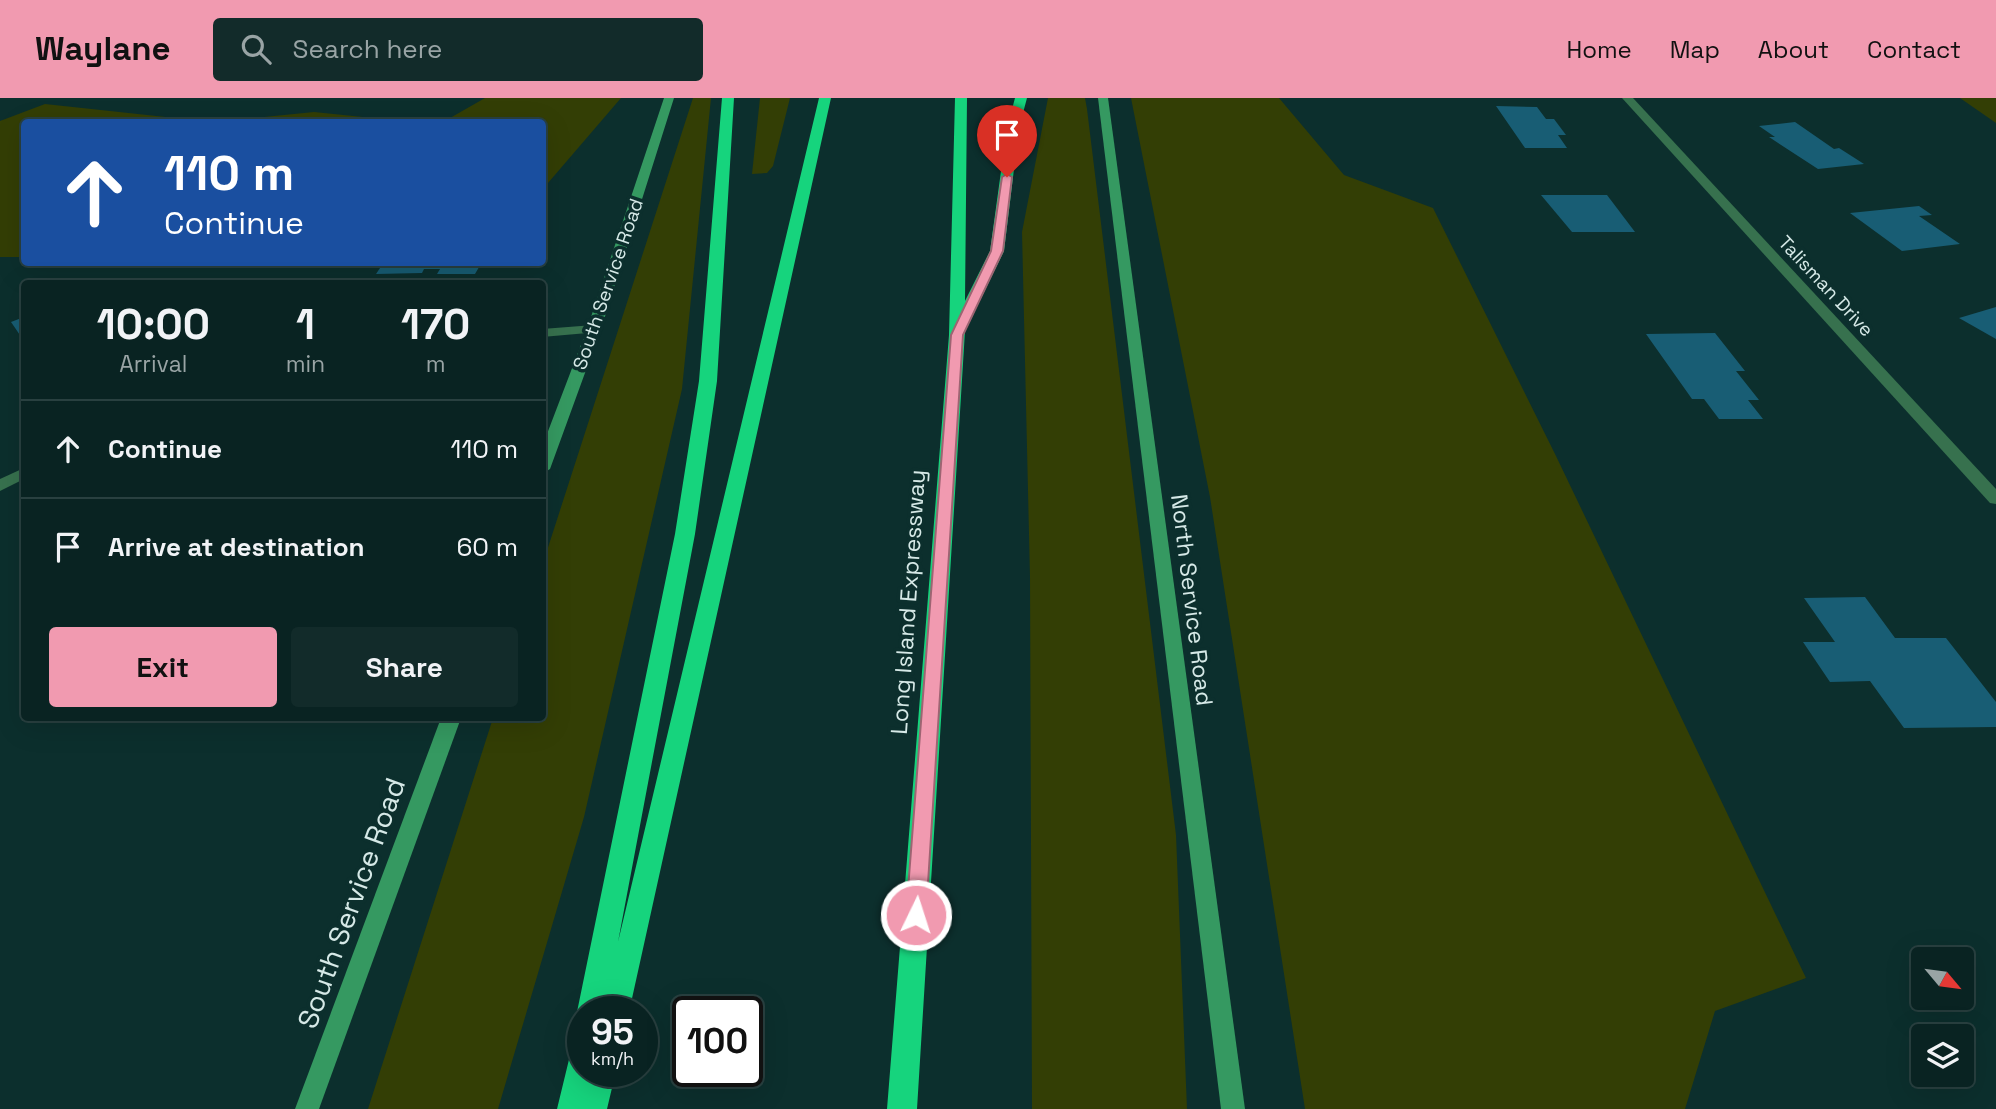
<!DOCTYPE html>
<html lang="en">
<head>
<meta charset="utf-8">
<style>
	:root { --surface:#092322; --page:#122b2a; --text:#f1f3f6; --muted:#99a4a5; --line:#294040; --accent:#f19ab0 }
	body { margin:0; font-family:"Space Grotesk",sans-serif; background:var(--page); color:var(--text); height:100vh; display:flex; flex-direction:column; font-size:26px; white-space:nowrap }
	* { box-sizing:border-box; margin:0 }
	p { font-size:23px; color:var(--muted) }
	.icon { flex:none; width:38px; height:38px; fill:none; stroke:currentColor; stroke-width:2; stroke-linecap:round; stroke-linejoin:round }
	.map { position:relative; flex:1; overflow:hidden }
	.drawer { position:absolute; left:21px; top:182px; width:525px; height:441px; display:flex; flex-direction:column; background:var(--surface); border-radius:7px; box-shadow:0 7px 28px #0002,0 0 0 2px var(--line) }
	.drawer>* { flex:none }
	.guide { position:absolute; left:21px; top:21px; width:525px; height:147px; border-radius:7px; box-shadow:0 7px 28px #0002,0 0 0 2px var(--line); background:#1a4fa0; color:#fff; overflow:hidden }
	.needle { width:46px; rotate:119deg }
	.controls { position:absolute; left:1911px; top:849px; display:grid; gap:14px }
	.controls a { display:grid; place-items:center; width:63px; height:63px; border-radius:7px; background:var(--surface); box-shadow:0 7px 28px #0002,0 0 0 2px var(--line); font-size:35px }
	.speed { position:absolute; left:567px; top:898px; display:flex; gap:14px; font-size:35px; font-weight:700; text-align:center }
	.speed>* { display:grid; place-content:center; width:91px; height:91px; border-radius:50%; background:var(--surface); box-shadow:0 7px 28px #0002,0 0 0 2px var(--line); line-height:1 }
	.speed small { font-size:18px; font-weight:400 }
	.speed .limit { border:4px solid #111; border-radius:10px; background:#fff; color:#111 }
	.pin { position:absolute; display:grid; place-items:center; width:60px; height:60px; color:#fff; margin:-72px -30px; border-radius:50% 50% 50% 0; rotate:-45deg; box-shadow:0 0 7px #0007 }
	.pin .icon { rotate:45deg }
	.me { position:absolute; width:77px; margin:-38px; rotate:4deg; stroke-linejoin:round; filter:drop-shadow(0 0 5px #0008) }
	.turn { display:flex; align-items:center; gap:24px; height:147px; padding:0 28px; font-size:32px }
	.turn .icon { width:91px; height:91px; stroke-width:2.5 }
	.turn b { display:block; font-size:49px; line-height:60px }
	.eta { display:flex; justify-content:space-evenly; align-items:center; height:119px; text-align:center }
	.eta b { font-size:42px; font-weight:700; line-height:49px }
	.action { display:flex; gap:14px; margin-top:auto; padding:14px 28px }
	.action a { flex:1; height:80px; border-radius:7px; background:var(--accent); color:#111; font-size:28px; font-weight:700; line-height:80px; text-align:center }
	.action a+a { background:var(--page); color:var(--text) }
	ul { padding:0; list-style:none }
	li { display:flex; align-items:center; gap:21px; height:98px; padding:0 28px; border-top:2px solid var(--line) }
	li div { flex:1 }
	li b { display:block; font-size:26px }
	li em { font-style:normal }
	header { display:flex; align-items:center; gap:42px; box-sizing:border-box; height:98px; padding:0 35px; background:var(--accent); color:#111 }
	header strong { font-size:33px }
	nav { display:flex; gap:38px; margin-inline-start:auto; font-size:24px }
	.search { width:490px; height:63px; background:var(--page); display:flex; align-items:center; gap:18px; box-sizing:border-box; padding:0 24px; border-radius:7px; color:var(--muted); font-size:26px }
	.map>svg:first-child { display:block }
	.green { fill:#333e05 }
	.building { fill:#185d74 }
	.lines { fill:none; stroke-linecap:round; stroke-linejoin:round }
	.street { fill:#37714e; fill-rule:evenodd }
	.secondary { fill:#359961; fill-rule:evenodd }
	.highway { fill:#16d47d; fill-rule:evenodd }
	.route { fill:#f19ab0; stroke:#9d6472; stroke-width:2 }
	.labels { text-anchor:middle; dominant-baseline:central; stroke-width:7; stroke-linejoin:round; paint-order:stroke }
	.far-street-label { font-size:19px; fill:#d6e9e7; stroke:#0c2f2d }
	.street-label { font-size:23px; fill:#d6e9e7; stroke:#0c2f2d }
	.near-street-label { font-size:28px; fill:#d6e9e7; stroke:#0c2f2d }
</style>
</head>
<body>
<header>
<strong>Waylane</strong>
<div class="search"><svg class="icon" aria-label="search" viewBox="0 0 24 24"><circle cx="10" cy="10" r="6"/><path d="M15 15l6 6"/></svg>Search here</div>
<nav><a>Home</a><a>Map</a><a>About</a><a>Contact</a></nav>
</header>
<div class="map">
<svg width="1996" height="1011" viewBox="0 0 1996 1011">
	<rect width="100%" height="100%" fill="#0c2f2d"/>
	<!-- green -->
	<g class="green">
		<polygon points="485,0 621,0 548,85 543,85 542,24 443,24"/>
		<polygon points="693,0 711,0 682,291 584,719 498,1011 368,1011 493,620 542,620 543,465"/>
		<polygon points="760,0 790,0 773,68 767,75 752,76"/>
		<polygon points="1048,0 1085,0 1087,11 1176,737 1187,1011 1032,1011 1030,479 1022,134"/>
		<polygon points="1131,0 1279,0 1344,77 1433,110 1556,358 1806,880 1715,913 1685,1011 1305,1011 1210,399"/>
		<polygon points="1960,0 1996,0 1996,25"/>
		<polygon points="45,6 212,24 314,14 412,24 24,24 24,159 0,159 0,23"/>
	</g>
	<!-- building -->
	<g class="building">
		<polygon points="1496,8 1537,9 1546,21 1554,21 1566,37 1558,37 1567,50 1525,50"/>
		<polygon points="1795,24 1834,51 1839,50 1864,66 1818,71 1769,39 1775,39 1759,28"/>
		<polygon points="1541,97 1607,97 1635,134 1572,134"/>
		<polygon points="1919,108 1932,117 1919,118 1960,146 1902,153 1850,115"/>
		<polygon points="384,164 482,164 475,176 437,176 440,171 424,171 422,175 376,176"/>
		<polygon points="1996,209 1996,241 1959,220"/>
		<polygon points="24,219 24,243 11,224"/>
		<polygon points="1715,235 1745,273 1736,273 1759,302 1748,302 1763,321 1719,321 1704,301 1692,301 1646,236"/>
		<polygon points="1865,499 1895,540 1946,540 1996,604 1996,629 1904,630 1870,583 1830,584 1803,544 1835,544 1804,500"/>
	</g>
	<g class="lines">
		<!-- street -->
		<g class="street">
			<polygon points="1622,0 1633,0 1996,391 1996,406 1990,405"/>
			<polygon points="594,227 601,231 599,234 542,239 542,231"/>
			<polygon points="24,370 24,381 0,393 0,381"/>
		</g>
		<!-- secondary -->
		<g class="secondary">
			<polygon points="664,0 674,0 601,231 550,371 542,376 542,349 587,231"/>
			<polygon points="1098,0 1108,0 1245,1011 1221,1011"/>
			<polygon points="441,620 461,620 319,1011 295,1011"/>
		</g>
		<!-- highway -->
		<g class="highway">
			<polygon points="722,0 734,0 717,283 695,436 618,844 819,0 831,0 629,914 583,914 583,925 577,914 675,436 699,283"/>
			<polygon points="955,0 967,0 965,203 990,153 1007,30 1015,0 1027,0 1019,30 1004,153 965,233 917,1011 887,1011 949,237"/>
			<polygon points="583,941 583,973 616,973 607,1011 557,1011 573,945"/>
		</g>
	</g>
	<!-- route -->
	<polygon class="route" points="1007,76 1012,79 1003,153 963,237 926,817 923,824 916,827 909,824 906,817 951,237 991,153 1002,79"/>
	<g class="labels">
		<!-- far-street labels -->
		<g class="far-street-label">
			<text transform="translate(608 186) rotate(-71)">South Service Road</text>
			<text transform="translate(1826 188) rotate(47)">Talisman Drive</text>
		</g>
		<!-- street labels -->
		<g class="street-label">
			<text transform="translate(1192 502) rotate(83)">North Service Road</text>
			<text transform="translate(908 504) rotate(-86)">Long Island Expressway</text>
		</g>
		<!-- near-street labels -->
		<g class="near-street-label">
			<text transform="translate(351 805) rotate(-70)">South Service Road</text>
		</g>
	</g>
</svg>
<div class="controls">
<a><svg class="needle" viewBox="-14 -14 28 28"><path d="M0-13l5 13h-10z" fill="#e53935"/><path d="M0 13l5-13h-10z" fill="#99a4a5"/></svg></a>
<a><svg class="icon" aria-label="layers" viewBox="0 0 24 24"><path d="M12 4l9 5-9 5-9-5zM3 14l9 5 9-5"/></svg></a>
</div>
<div class="speed"><div>95<small>km/h</small></div><div class="limit">100</div></div>
<div class="pin" style="left:1007px;top:79px;background:#d93025"><svg class="icon" aria-label="arrive" viewBox="0 0 24 24"><path d="M6 21V4h12l-3 4 3 4H6"/></svg></div>
<svg class="me" style="left:916px;top:817px" viewBox="-20 -20 40 40"><circle r="17" fill="#f19ab0" stroke="#fff" stroke-width="3"/><path d="M0-11L8 9 0 5-8 9z" fill="#fff"/></svg>
<div class="guide">
<div class="turn"><svg class="icon" aria-label="ahead" viewBox="0 0 24 24"><path d="M12 20V5M6 11l6-6 6 6"/></svg><div><b>110 m</b>Continue</div></div>
</div>
<section class="drawer">
<div class="eta">
<div><b>10:00</b><p>Arrival</p></div>
<div><b>1</b><p>min</p></div>
<div><b>170</b><p>m</p></div>
</div>
<ul>
<li><svg class="icon" aria-label="ahead" viewBox="0 0 24 24"><path d="M12 20V5M6 11l6-6 6 6"/></svg><div><b>Continue</b></div><em>110 m</em></li>
<li><svg class="icon" aria-label="arrive" viewBox="0 0 24 24"><path d="M6 21V4h12l-3 4 3 4H6"/></svg><div><b>Arrive at destination</b></div><em>60 m</em></li>
</ul>
<div class="action"><a>Exit</a><a>Share</a></div>
</section>
</div>
</body>
</html>
